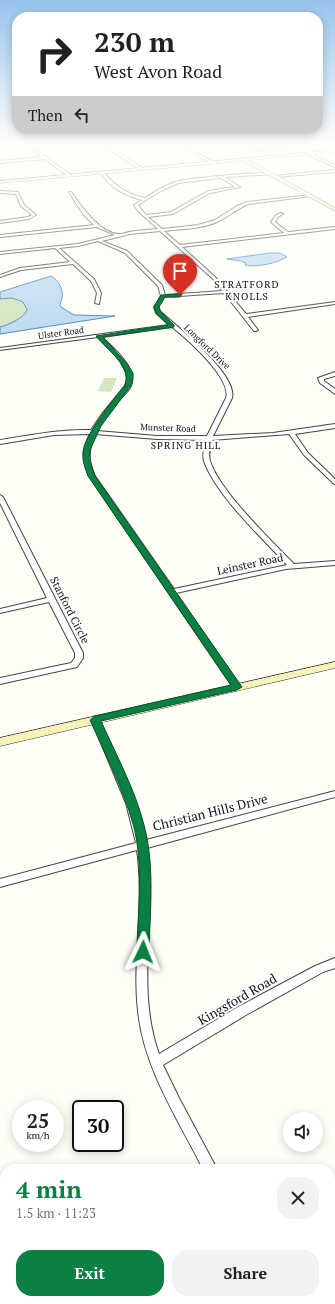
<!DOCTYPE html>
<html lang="en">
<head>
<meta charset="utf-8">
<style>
	:root { --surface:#fff; --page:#f2f2f2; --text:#202124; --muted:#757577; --accent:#0b8043 }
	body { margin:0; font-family:"PT Serif",serif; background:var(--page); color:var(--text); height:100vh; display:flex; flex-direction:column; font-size:15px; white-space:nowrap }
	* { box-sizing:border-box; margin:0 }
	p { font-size:13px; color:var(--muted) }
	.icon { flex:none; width:22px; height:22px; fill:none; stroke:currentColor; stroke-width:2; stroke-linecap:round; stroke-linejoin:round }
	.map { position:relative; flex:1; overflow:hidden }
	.side { position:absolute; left:0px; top:1164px; width:335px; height:140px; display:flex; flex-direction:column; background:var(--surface); border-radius:16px 16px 0 0; box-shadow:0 2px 10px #0003 }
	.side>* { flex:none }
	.hud { position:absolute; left:12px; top:12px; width:311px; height:122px; border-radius:16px; box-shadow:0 2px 10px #0003; background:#fff; color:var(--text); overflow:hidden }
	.fabs { position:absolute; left:283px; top:1112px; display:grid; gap:8px }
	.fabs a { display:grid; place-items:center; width:40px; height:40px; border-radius:50%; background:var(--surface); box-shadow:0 2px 10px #0003; font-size:20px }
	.speed { position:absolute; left:12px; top:1100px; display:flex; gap:8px; font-size:20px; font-weight:700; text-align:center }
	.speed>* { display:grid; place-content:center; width:52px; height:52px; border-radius:50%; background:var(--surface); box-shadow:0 2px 10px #0003; line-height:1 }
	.speed small { font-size:10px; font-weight:400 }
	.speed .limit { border:2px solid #111; border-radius:6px; background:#fff; color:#111 }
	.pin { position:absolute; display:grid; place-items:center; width:34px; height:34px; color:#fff; margin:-41px -17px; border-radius:50% 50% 50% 0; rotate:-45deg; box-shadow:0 0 4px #0007 }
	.pin .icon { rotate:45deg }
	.me { position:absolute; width:44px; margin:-22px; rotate:2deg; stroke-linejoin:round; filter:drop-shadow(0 0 3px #0008) }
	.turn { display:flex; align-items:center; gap:14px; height:84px; padding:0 16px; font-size:18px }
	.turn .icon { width:52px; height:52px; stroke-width:2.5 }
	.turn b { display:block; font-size:28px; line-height:34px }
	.then { display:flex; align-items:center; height:38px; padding:0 16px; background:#0003; gap:8px; font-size:15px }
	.round { display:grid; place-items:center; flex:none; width:42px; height:42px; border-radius:16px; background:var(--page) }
	.overview { display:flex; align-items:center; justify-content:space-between; height:68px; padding:0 16px }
	h1 { font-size:24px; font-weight:600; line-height:30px; color:var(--accent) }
	.cta { display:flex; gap:8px; margin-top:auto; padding:8px 16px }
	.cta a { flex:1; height:46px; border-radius:16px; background:var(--accent); color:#fff; font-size:16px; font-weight:600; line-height:46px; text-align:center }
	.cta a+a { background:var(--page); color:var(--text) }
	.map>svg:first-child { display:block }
	.green { fill:#d3e6c1 }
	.water { fill:#bfdcf1; stroke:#4e8dc0 }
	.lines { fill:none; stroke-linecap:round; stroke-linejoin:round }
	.street-casing { stroke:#444; stroke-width:2 }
	.secondary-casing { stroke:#333; stroke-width:1 }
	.street { fill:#fff; fill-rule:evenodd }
	.secondary { fill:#f7f3b8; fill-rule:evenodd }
	.route { fill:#0b8043; stroke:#07532c }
	.labels { text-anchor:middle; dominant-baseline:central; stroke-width:4; stroke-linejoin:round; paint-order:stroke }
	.far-street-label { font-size:9px; fill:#111; stroke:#fff }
	.far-neighbourhood-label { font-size:10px; letter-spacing:1px; fill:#111; stroke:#fff }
	.street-label { font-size:11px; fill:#111; stroke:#fff }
	.near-street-label { font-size:13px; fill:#111; stroke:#fff }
</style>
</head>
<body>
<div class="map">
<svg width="335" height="1304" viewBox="0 0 335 1304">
	<rect width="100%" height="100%" fill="#fefdf6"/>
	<!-- green -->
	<g class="green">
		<polygon points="12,298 23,302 26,312 14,322 0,327 0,299"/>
		<polygon points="104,378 117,378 111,392 98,391"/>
	</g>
	<!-- water -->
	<g class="water">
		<path d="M270,253H280L287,257C277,263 256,268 245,265L246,263L241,261L227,259Z"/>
		<path d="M51,276C58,279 64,290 62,298C61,303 59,303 61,307L74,315L115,316L0,334V327C8,325 24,318 27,310L23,302L12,298L0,299V292Z"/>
	</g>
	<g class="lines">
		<!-- street casing -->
		<g class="street-casing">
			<g id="street">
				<polygon points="15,143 14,144 0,146 0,144"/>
				<polygon points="23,143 26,143 71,175 68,176 45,159 0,163 0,161 42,157"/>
				<polygon points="99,143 103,143 144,169 141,170"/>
				<polygon points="175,143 179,143 214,162 211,163"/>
				<polygon points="235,143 240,143 256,149 314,143 328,143 256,151"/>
				<polygon points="309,153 335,165 335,167 308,155"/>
				<polygon points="335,170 335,172 276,177 274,176"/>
				<path d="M101,172H103C115,186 127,194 145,198C154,192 164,186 175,182C186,178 264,171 274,174L225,177L240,187L210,193L173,214L148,217L162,229L198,225L215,220L237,206L247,202L310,195L312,196L248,204C237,209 228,217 217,222C201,229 181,229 164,231L180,245L284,233L271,222L276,215L281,213L283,214L278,217L275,222L288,232L335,227V229L182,247L215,277L246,314L335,302V304L248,317L258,330L256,331H254L224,293L164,297L158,307L160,311C177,327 238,374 232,398L213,436L273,433L335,424V428L295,434L308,453L335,479V484L333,483L304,455L289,434L212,440C210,447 208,454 210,461C221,493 270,539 294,564L335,561V565L286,569L176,593L241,687L237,690L234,689L89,476C82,459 82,450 90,434L54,435L0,444V440C31,435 60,429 91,430L102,414L125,386L127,379L126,372L119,359L98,337L0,350V348L169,325L156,313L154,307L161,296L158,286L125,253L98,241L78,246L59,248L94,279L101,293L99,304L95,303L97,293L91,281L73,264L21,270L0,277V275L20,268L70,262L55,248L0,254V252L78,244L115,235L97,227L0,237V235L94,225L83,214L69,192H71C81,206 101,235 120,234C123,234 126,233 129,232C139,230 148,230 158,229L138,211L134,205L142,200C127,196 107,187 101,172ZM221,178L235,187L208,191L171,212L146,215L138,205L161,191L178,183ZM160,231L213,279L222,291L165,295L162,285L127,251L102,241L130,234ZM172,327C187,339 232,378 226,398L207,436H157L97,431C103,420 111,410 119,400C123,396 129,391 131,386C138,368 113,348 102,337ZM95,434L157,439L206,440C204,447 202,454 204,461C215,494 263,539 287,565L174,589L95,476C88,461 88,450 95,434Z"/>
				<polygon points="0,191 18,192 24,205 36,215 29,219 0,223 0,221 28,217 32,215 21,206 16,194 0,193"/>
				<polygon points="335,372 335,376 324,379 324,381 335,389 335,394 320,383 318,378"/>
				<polygon points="0,495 3,497 83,653 83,658 77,667 0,684 0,678 71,663 75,658 75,653 49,602 0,613 0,609 47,598 0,503"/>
				<path d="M95,716L99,719C117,758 138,798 146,840L335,791V797L147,848C157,916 135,988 159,1054L238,1007L315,966L335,958V968L323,972L246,1015L163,1065L179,1098L217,1169H203C177,1117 144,1069 138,1011C132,957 145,904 137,850L0,887V879L136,843L126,803L91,719Z"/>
				<polygon points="335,1258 335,1273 330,1275 330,1260"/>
				<polygon points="243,1299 257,1299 258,1304 244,1304"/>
				<polygon points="279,1299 296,1299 294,1304 277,1304"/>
			</g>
		</g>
		<!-- secondary casing -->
		<g class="secondary-casing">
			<g id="secondary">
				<polygon points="335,150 335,152 249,160 335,208 335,211 243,161 0,183 0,181"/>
				<polygon points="335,662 335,668 0,746 0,738"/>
			</g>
		</g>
		<!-- street -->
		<use href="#street" class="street"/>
		<!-- secondary -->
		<use href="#secondary" class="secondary"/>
	</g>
	<!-- sky -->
	<linearGradient id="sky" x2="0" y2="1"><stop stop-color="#97c4ec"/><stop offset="0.44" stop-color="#fffefb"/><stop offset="1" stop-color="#fffefb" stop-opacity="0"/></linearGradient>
	<rect width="335" height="326" fill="url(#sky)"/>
	<!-- route -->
	<path class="route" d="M182,294L180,297H165L159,307L160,311L174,325V327L103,337L128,365L133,373V379L130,387L101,426L90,450L89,459L95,476L242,687L237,690L101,721C116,755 135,789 144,825C155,866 150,911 149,952L148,956L143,958L139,956L137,952C138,912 144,863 133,824C123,788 105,754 90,720L95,716L231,685L88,476C85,468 82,460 83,452C85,433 113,401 125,385C132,366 107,350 96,336L168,325L156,313L154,307L161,295Z"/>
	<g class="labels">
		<!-- far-street labels -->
		<g class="far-street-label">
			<text transform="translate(61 333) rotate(-8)">Ulster Road</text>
			<text transform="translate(207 347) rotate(44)">Longford Drive</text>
			<text transform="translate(168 428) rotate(2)">Munster Road</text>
		</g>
		<!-- far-neighbourhood labels -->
		<g class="far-neighbourhood-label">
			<text x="247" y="284">STRATFORD<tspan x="247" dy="12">KNOLLS</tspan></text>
			<text x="186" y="445">SPRING HILL</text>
		</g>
		<!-- street labels -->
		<g class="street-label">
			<text transform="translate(250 564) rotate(-12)">Leinster Road</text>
			<text transform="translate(70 610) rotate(63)">Stanford Circle</text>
		</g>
		<!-- near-street labels -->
		<g class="near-street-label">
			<text transform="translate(210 812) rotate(-14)">Christian Hills Drive</text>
			<text transform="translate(237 999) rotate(-30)">Kingsford Road</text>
		</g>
	</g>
</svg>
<div class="fabs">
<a><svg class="icon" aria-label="sound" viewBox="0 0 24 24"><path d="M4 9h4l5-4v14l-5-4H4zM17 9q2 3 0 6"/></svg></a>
</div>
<div class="speed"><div>25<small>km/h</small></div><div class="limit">30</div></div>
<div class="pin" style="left:180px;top:295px;background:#d93025"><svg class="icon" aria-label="arrive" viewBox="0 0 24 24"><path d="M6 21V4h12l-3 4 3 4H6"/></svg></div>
<svg class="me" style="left:143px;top:952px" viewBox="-20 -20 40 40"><path d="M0-17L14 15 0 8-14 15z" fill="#0b8043" stroke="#fff" stroke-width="4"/></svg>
<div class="hud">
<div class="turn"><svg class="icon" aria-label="right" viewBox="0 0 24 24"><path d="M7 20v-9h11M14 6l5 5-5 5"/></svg><div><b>230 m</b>West Avon Road</div></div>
<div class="then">Then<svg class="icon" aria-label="left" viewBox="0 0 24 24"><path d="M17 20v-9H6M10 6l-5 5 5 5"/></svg></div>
</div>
<section class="side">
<div class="overview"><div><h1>4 min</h1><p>1.5 km · 11:23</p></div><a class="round"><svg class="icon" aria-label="close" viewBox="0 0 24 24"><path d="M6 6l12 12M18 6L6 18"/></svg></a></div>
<div class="cta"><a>Exit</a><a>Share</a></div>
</section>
</div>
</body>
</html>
